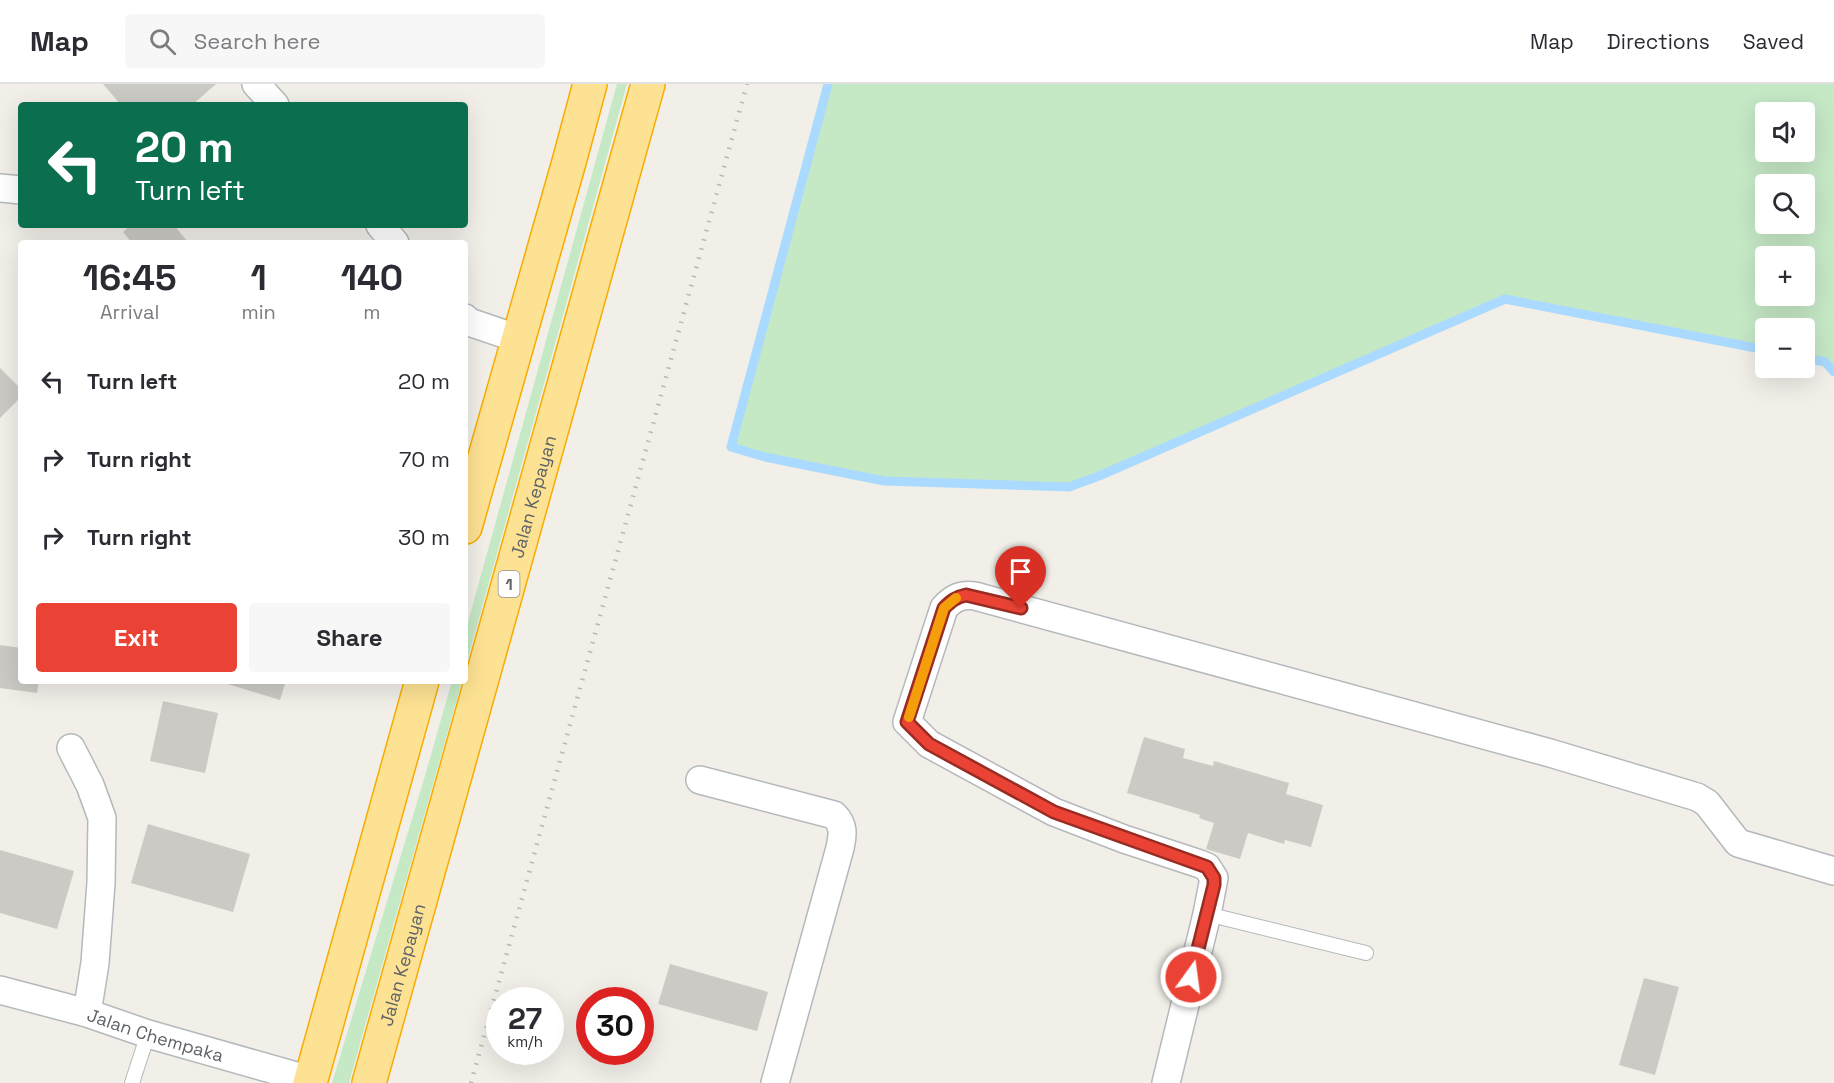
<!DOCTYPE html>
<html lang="en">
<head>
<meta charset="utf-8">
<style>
	:root { --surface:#fff; --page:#f7f7f7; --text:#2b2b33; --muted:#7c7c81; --line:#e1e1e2; --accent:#ea4335 }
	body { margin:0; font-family:"Space Grotesk",sans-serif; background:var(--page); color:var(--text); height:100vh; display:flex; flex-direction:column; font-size:22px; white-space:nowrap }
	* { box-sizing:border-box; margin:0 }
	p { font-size:20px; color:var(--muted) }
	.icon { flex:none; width:33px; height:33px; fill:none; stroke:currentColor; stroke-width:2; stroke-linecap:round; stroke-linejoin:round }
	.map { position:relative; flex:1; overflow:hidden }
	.sheet { position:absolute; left:18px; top:156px; width:450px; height:444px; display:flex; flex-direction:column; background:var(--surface); border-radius:6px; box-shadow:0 6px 24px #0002 }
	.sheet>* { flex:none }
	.hud { position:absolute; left:18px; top:18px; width:450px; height:126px; border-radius:6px; box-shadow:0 6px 24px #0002; background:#0b6e4f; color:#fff; overflow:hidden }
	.buttons { position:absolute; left:1755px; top:18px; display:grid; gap:12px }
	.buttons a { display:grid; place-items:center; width:60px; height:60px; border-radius:6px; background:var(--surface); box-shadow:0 6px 24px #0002; font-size:30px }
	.speed { position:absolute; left:486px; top:903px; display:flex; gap:12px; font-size:30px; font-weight:700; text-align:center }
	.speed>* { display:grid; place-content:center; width:78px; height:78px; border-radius:50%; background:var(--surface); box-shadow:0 6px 24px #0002; line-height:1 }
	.speed small { font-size:15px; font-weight:400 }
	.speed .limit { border:9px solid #d22; background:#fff; color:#111 }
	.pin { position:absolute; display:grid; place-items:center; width:51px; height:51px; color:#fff; margin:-62px -26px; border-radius:50% 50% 50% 0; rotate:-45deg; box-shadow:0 0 6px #0007 }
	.pin .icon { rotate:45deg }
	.me { position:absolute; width:66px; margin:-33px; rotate:14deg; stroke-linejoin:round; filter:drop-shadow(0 0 4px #0008) }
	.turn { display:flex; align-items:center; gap:21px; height:126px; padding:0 18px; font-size:27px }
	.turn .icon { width:78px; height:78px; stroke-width:2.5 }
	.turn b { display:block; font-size:42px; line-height:51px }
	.eta { display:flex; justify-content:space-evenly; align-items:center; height:102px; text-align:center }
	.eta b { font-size:36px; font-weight:700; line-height:42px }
	.action { display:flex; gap:12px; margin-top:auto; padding:12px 18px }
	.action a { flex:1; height:69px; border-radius:6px; background:var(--accent); color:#fff; font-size:24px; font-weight:700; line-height:69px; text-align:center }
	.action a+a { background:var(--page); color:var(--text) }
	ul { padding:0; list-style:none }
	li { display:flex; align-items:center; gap:18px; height:78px; padding:0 18px }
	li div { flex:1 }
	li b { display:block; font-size:22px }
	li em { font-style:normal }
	header { display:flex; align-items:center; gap:36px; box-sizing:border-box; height:84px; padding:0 30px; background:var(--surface); border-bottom:2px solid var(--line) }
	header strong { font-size:28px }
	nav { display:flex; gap:33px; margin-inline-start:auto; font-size:21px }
	.search { width:420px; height:54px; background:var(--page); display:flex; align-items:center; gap:15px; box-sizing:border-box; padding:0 21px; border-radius:6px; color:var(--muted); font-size:22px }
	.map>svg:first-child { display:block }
	.green { fill:#c5e8c5; fill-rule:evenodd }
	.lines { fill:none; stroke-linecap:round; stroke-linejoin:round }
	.stream { stroke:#aadaff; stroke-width:9 }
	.building { fill:#cccac5 }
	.lane-casing { stroke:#b5b8bc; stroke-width:16 }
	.street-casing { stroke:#b5b8bc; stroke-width:30 }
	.highway-casing { stroke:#f9ab00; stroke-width:36 }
	.lane { stroke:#fff; stroke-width:14 }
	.street { stroke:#fff; stroke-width:27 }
	.highway { stroke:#fde293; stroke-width:33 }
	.rail { stroke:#b6b7b8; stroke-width:4.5; stroke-dasharray:1.5 8; stroke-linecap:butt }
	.route-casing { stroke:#982c22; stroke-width:15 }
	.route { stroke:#ea4335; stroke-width:10 }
	.slow { stroke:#f59e0b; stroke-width:10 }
	.labels { text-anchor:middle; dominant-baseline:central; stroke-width:6; stroke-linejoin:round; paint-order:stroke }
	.shield { fill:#fff; stroke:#8f9295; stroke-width:1.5 }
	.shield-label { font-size:16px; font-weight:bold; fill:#5f6368 }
	.street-label { font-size:18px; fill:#5f6368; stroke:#fff }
</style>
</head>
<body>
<header>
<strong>Map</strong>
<div class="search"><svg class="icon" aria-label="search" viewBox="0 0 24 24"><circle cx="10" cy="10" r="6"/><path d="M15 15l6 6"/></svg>Search here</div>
<nav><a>Map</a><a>Directions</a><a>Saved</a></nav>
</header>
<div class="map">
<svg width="1834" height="999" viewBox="0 0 1834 999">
	<rect width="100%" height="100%" fill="#f1efe8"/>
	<!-- green -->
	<g class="green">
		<polygon points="617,0 627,0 465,585 465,549"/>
		<path d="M828,0H1834V288L1825,278L1805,274L1804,244H1766L1765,266L1505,215L1099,392L1069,403L884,397L765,373L731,363ZM1766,28H1804V68H1766ZM1766,100H1804V140H1766ZM1766,172H1804V212H1766Z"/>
		<polygon points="452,597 462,597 349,999 332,999 425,692"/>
	</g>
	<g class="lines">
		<!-- stream -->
		<g class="stream">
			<polyline points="828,0 731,363 765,373 884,397 1069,403 1099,392 1505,215 1766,266"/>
			<polyline points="1804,274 1825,278 1834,288"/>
		</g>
	</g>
	<!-- building -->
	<g class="building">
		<polygon points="103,0 216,0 192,21 121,21"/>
		<polygon points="131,141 174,141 187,157 184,159 132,159 123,148"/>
		<polygon points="0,284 21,305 21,313 0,334"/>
		<polygon points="0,561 21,564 21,597 39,597 37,609 0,604"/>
		<polygon points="218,597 286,597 280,616"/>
		<polygon points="163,617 218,629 205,689 150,677"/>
		<polygon points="1144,653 1185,665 1183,674 1213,682 1214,677 1289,699 1286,710 1323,721 1311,763 1285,756 1284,760 1248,749 1240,775 1206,765 1214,739 1199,734 1200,731 1127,709"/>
		<polygon points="148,740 250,770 233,828 131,799"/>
		<polygon points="0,766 74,787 57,845 0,829"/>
		<polygon points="670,880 768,908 757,947 658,920"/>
		<polygon points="1644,894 1679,903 1655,991 1619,981"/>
	</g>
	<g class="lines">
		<!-- lane casing -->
		<g class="lane-casing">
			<g id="lane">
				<polyline points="1207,830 1366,869"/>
				<polyline points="132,999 148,950"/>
			</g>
		</g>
		<!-- street casing -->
		<g class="street-casing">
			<g id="street">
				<polyline points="256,0 275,21"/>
				<polyline points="0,104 21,106"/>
				<polyline points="380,141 395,159"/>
				<polyline points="465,234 469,238 519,255"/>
				<polyline points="71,664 90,701 102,734 101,799 95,879 87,929"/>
				<path d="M700,696L834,731C844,741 843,750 840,764L775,999"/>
				<path id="s1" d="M0,906L87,929L148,950L310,996"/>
				<path d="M1166,999L1207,830L1214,794L1207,783L1200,780L1124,755L1054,728L929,660L907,638L944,524C953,514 961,510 975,512L1550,669L1697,713L1707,719L1738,759L1834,787"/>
			</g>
		</g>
		<!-- highway casing -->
		<g class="highway-casing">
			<g id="highway">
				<polyline points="465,443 569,78 590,0"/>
				<polyline points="310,999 422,597"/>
				<path id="s2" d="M369,999L648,0"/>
			</g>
		</g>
		<!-- lane -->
		<use href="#lane" class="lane"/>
		<!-- street -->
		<use href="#street" class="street"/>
		<!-- highway -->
		<use href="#highway" class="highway"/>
		<!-- rail -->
		<polyline class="rail" points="471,999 747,0"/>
	</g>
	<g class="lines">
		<!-- route casing -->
		<g class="route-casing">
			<path id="route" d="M1021,524L966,511C956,513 951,517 944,524L907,638L929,660L1054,728L1207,783L1214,794V801L1191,893"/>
		</g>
		<!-- route -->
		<use href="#route" class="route"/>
		<!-- slow -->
		<polyline class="slow" points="909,633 944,524 956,514"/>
	</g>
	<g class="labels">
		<!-- shield labels -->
		<rect class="shield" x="498.5" y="487" width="21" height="26" rx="4.5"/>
		<g class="shield-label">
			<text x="509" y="500">1</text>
		</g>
		<!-- street labels -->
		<g class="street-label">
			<text stroke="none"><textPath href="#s2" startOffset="609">Jalan Kepayan</textPath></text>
			<text stroke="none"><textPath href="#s2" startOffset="123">Jalan Kepayan</textPath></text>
			<text stroke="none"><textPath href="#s1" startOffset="162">Jalan Chempaka</textPath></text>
		</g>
	</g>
</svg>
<div class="buttons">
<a><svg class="icon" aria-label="sound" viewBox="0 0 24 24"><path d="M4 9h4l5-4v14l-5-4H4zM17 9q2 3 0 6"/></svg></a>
<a><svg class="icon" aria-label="search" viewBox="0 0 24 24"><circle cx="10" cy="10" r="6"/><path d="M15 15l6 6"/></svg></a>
<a>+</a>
<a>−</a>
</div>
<div class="speed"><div>27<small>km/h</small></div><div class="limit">30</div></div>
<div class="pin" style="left:1021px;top:524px;background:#d93025"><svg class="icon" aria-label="arrive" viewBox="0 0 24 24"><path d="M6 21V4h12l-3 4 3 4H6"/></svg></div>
<svg class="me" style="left:1191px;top:893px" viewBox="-20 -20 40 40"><circle r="17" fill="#ea4335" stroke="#fff" stroke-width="3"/><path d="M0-11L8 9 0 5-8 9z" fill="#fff"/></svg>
<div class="hud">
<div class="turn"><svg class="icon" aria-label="left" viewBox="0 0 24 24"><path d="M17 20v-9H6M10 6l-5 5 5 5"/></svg><div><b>20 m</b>Turn left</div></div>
</div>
<section class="sheet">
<div class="eta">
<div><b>16:45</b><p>Arrival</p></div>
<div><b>1</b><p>min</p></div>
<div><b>140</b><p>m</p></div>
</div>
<ul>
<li><svg class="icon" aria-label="left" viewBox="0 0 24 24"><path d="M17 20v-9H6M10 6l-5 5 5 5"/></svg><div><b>Turn left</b></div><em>20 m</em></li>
<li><svg class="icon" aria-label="right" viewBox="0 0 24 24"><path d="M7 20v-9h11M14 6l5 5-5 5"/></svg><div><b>Turn right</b></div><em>70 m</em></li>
<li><svg class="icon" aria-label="right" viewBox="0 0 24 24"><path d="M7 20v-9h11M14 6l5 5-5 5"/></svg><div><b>Turn right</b></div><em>30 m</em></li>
</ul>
<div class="action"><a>Exit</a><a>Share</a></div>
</section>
</div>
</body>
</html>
